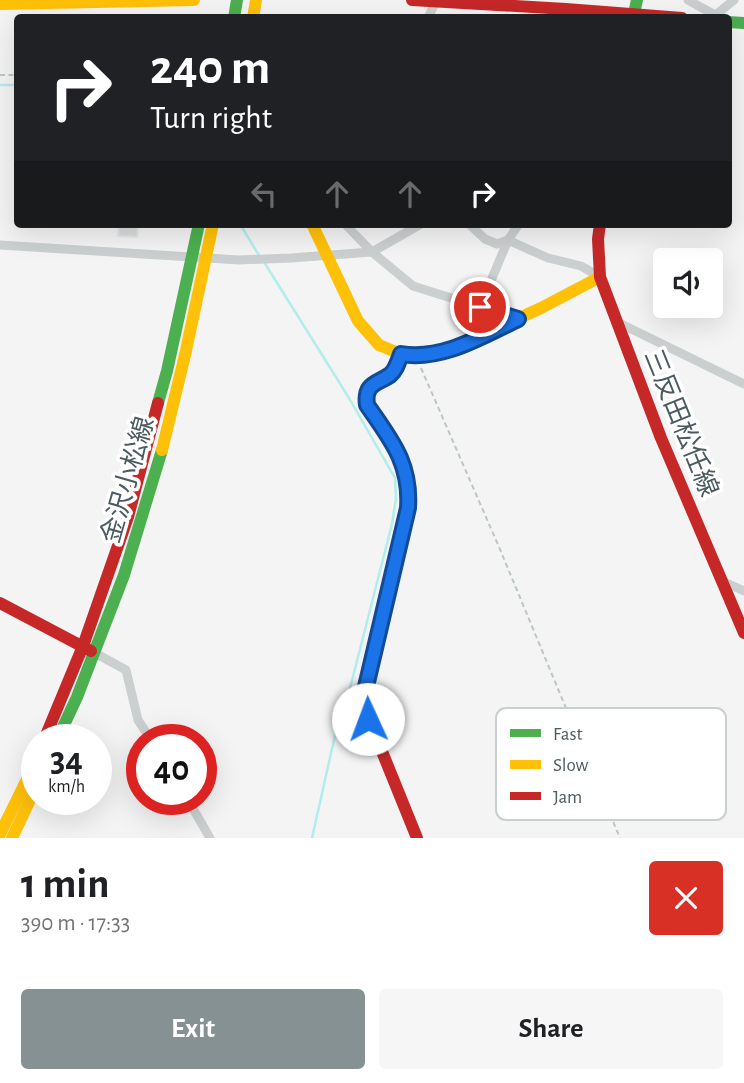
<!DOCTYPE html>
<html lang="en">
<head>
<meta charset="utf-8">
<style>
	:root { --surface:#fff; --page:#f6f6f6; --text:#202124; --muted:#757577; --accent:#869194 }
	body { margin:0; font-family:"Alegreya Sans","Noto Sans JP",sans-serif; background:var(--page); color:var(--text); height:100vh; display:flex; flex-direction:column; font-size:26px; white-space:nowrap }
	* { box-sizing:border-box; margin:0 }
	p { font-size:23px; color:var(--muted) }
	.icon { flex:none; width:38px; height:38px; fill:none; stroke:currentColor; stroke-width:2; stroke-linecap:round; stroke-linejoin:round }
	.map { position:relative; height:838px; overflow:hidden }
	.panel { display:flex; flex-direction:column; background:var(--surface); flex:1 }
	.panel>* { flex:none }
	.guide { position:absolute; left:14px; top:14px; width:718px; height:214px; border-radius:7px; box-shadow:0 7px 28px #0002; background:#202124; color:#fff; overflow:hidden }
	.controls { position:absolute; left:653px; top:248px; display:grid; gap:14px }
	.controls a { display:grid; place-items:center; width:70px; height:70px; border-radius:7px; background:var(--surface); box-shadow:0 7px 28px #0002; font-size:35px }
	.speed { position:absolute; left:21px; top:724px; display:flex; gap:14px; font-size:35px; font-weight:700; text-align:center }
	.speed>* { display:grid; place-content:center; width:91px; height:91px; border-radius:50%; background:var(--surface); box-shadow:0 7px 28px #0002; line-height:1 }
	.speed small { font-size:18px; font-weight:400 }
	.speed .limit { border:10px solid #d22; background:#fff; color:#111 }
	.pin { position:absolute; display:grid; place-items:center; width:60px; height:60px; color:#fff; margin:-30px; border:4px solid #fff; border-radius:50%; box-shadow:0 2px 7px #0007 }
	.me { position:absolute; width:77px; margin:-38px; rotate:358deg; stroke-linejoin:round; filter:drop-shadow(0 0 5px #0008) }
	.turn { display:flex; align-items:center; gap:24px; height:147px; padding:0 21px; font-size:32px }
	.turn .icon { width:91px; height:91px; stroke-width:2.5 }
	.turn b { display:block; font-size:49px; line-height:60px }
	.lanes { display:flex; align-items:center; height:66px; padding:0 21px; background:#0003; justify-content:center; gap:35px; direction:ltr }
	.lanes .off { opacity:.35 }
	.round { display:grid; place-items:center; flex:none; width:74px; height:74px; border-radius:7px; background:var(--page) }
	.headline { display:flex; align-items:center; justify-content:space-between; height:119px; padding:0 21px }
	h1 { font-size:42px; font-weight:700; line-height:52px }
	.button { display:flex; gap:14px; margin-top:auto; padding:14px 21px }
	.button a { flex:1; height:80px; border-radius:7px; background:var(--accent); color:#fff; font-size:28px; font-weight:700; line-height:80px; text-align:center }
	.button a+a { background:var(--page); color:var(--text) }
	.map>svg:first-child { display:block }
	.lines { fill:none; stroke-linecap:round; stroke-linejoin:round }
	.stream { stroke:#b1edeb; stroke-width:2.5 }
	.building { fill:#dadcdc; stroke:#e5e6e7; stroke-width:2 }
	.path { stroke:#bbc7c0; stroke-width:2; stroke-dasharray:5 3.5; stroke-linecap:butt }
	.street { stroke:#cbcfcf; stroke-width:9 }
	.fast { stroke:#4caf50; stroke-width:12 }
	.slow { stroke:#ffc107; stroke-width:12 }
	.jam { stroke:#c62828; stroke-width:12 }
	.route-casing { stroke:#114b97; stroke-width:18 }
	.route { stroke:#1a73e8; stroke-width:12 }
	.labels { text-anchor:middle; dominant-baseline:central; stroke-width:7; stroke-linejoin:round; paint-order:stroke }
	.street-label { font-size:26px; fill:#4b5b60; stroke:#fff }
	.key { fill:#fff; stroke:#c9cecf; stroke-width:2 }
	.key-label { font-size:19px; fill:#4b5b60 }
</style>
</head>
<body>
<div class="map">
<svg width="744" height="838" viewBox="0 0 744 838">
	<rect width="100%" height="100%" fill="#f4f4f4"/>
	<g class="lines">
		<!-- stream -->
		<g class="stream">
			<polyline points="0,85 18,85"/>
			<polyline points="240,224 260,257"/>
			<polyline points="264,262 349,398 395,478 396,499 392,524 347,700 336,731 312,838"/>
		</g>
	</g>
	<!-- building -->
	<polygon class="building" points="119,224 138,224 137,237 118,236"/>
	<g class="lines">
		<!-- path -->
		<g class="path">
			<polyline points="0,75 18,75"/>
			<polyline points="421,368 499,547 620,838"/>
		</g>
		<!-- street -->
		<g class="street">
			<polyline points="688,0 715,15"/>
			<polyline points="428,18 436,1"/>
			<polyline points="712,18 734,0"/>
			<polyline points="345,224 372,252 413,286 518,319"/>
			<polyline points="469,224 485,239 497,244 508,240 548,258 581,266 600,277"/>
			<polyline points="0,245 239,260 291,258 372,252 421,224"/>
			<polyline points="480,307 508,240 519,224"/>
			<polyline points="617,322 744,384"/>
			<polyline points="722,581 744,591"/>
			<polyline points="95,653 126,670 138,720 151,740"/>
			<polyline points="188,800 210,838"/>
		</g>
		<!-- fast -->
		<g class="fast">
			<polyline points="234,18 237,0"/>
			<polyline points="633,18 637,0"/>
			<polyline points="728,22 744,23"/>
			<polyline points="158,403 167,371 199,224"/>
			<polyline points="57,740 77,697 124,575 162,450"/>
		</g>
		<!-- slow -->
		<g class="slow">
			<polyline points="0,4 194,0"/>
			<polyline points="253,18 256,0"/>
			<polyline points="312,224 358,321 379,345 401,354 416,357 447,351 541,308 600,277"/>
			<polyline points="162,450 185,355 213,224"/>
			<path d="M365,691L408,508C409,462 392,441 367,405C366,379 382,386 394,371C398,366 399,360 401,354"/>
			<polyline points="0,834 37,759"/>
			<polyline points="12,838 37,785"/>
		</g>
		<!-- jam -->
		<g class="jam">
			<polyline points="412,0 566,9 682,18"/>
			<polyline points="600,224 598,239 600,277 661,438 744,633"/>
			<polyline points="0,603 91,651"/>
			<polyline points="365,691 364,707 417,838"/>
			<polyline points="44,740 83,646 128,517 158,403"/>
		</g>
	</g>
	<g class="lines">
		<!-- route casing -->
		<g class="route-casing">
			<path id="route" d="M368,719L363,707L364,695L408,508C411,463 391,440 367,405C364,383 377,384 390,375C396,370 398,362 401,354C442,361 482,336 518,319L480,307"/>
		</g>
		<!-- route -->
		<use href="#route" class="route"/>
	</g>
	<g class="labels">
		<!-- street labels -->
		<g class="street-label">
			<text transform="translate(681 423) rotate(68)">三反田松任線</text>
			<text transform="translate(128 480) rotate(-74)">金沢小松線</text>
		</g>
	</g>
	<!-- legend -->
	<rect x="496" y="708" width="230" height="112" rx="10" class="key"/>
	<rect x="510" y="729" width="31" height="8" fill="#4caf50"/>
	<rect x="510" y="760" width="31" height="9" fill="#ffc107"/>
	<rect x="510" y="792" width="31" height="8" fill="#c62828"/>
	<g class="key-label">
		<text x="553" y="740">Fast</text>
		<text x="553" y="771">Slow</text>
		<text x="553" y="803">Jam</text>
	</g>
</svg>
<div class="controls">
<a><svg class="icon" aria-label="sound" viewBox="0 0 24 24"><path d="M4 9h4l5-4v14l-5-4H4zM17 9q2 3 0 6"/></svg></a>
</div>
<div class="speed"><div>34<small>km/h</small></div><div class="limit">40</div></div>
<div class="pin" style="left:480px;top:307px;background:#d93025"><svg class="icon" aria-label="arrive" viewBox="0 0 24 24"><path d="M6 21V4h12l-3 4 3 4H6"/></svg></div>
<svg class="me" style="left:368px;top:719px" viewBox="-20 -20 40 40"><circle r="19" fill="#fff"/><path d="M0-13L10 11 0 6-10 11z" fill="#1a73e8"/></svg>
<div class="guide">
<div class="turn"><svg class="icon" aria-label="right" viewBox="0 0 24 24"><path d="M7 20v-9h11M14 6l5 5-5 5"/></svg><div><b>240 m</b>Turn right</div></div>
<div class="lanes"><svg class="icon off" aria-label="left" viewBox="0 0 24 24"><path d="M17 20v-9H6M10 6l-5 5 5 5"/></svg><svg class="icon off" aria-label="ahead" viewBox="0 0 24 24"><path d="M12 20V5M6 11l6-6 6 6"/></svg><svg class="icon off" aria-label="ahead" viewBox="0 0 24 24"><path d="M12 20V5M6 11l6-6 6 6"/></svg><svg class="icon" aria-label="right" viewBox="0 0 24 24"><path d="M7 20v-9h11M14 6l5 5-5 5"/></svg></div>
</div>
</div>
<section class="panel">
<div class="headline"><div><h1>1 min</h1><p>390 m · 17:33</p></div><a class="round" style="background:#d93025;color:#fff"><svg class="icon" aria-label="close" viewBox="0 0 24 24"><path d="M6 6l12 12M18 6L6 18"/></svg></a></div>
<div class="button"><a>Exit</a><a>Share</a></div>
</section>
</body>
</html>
